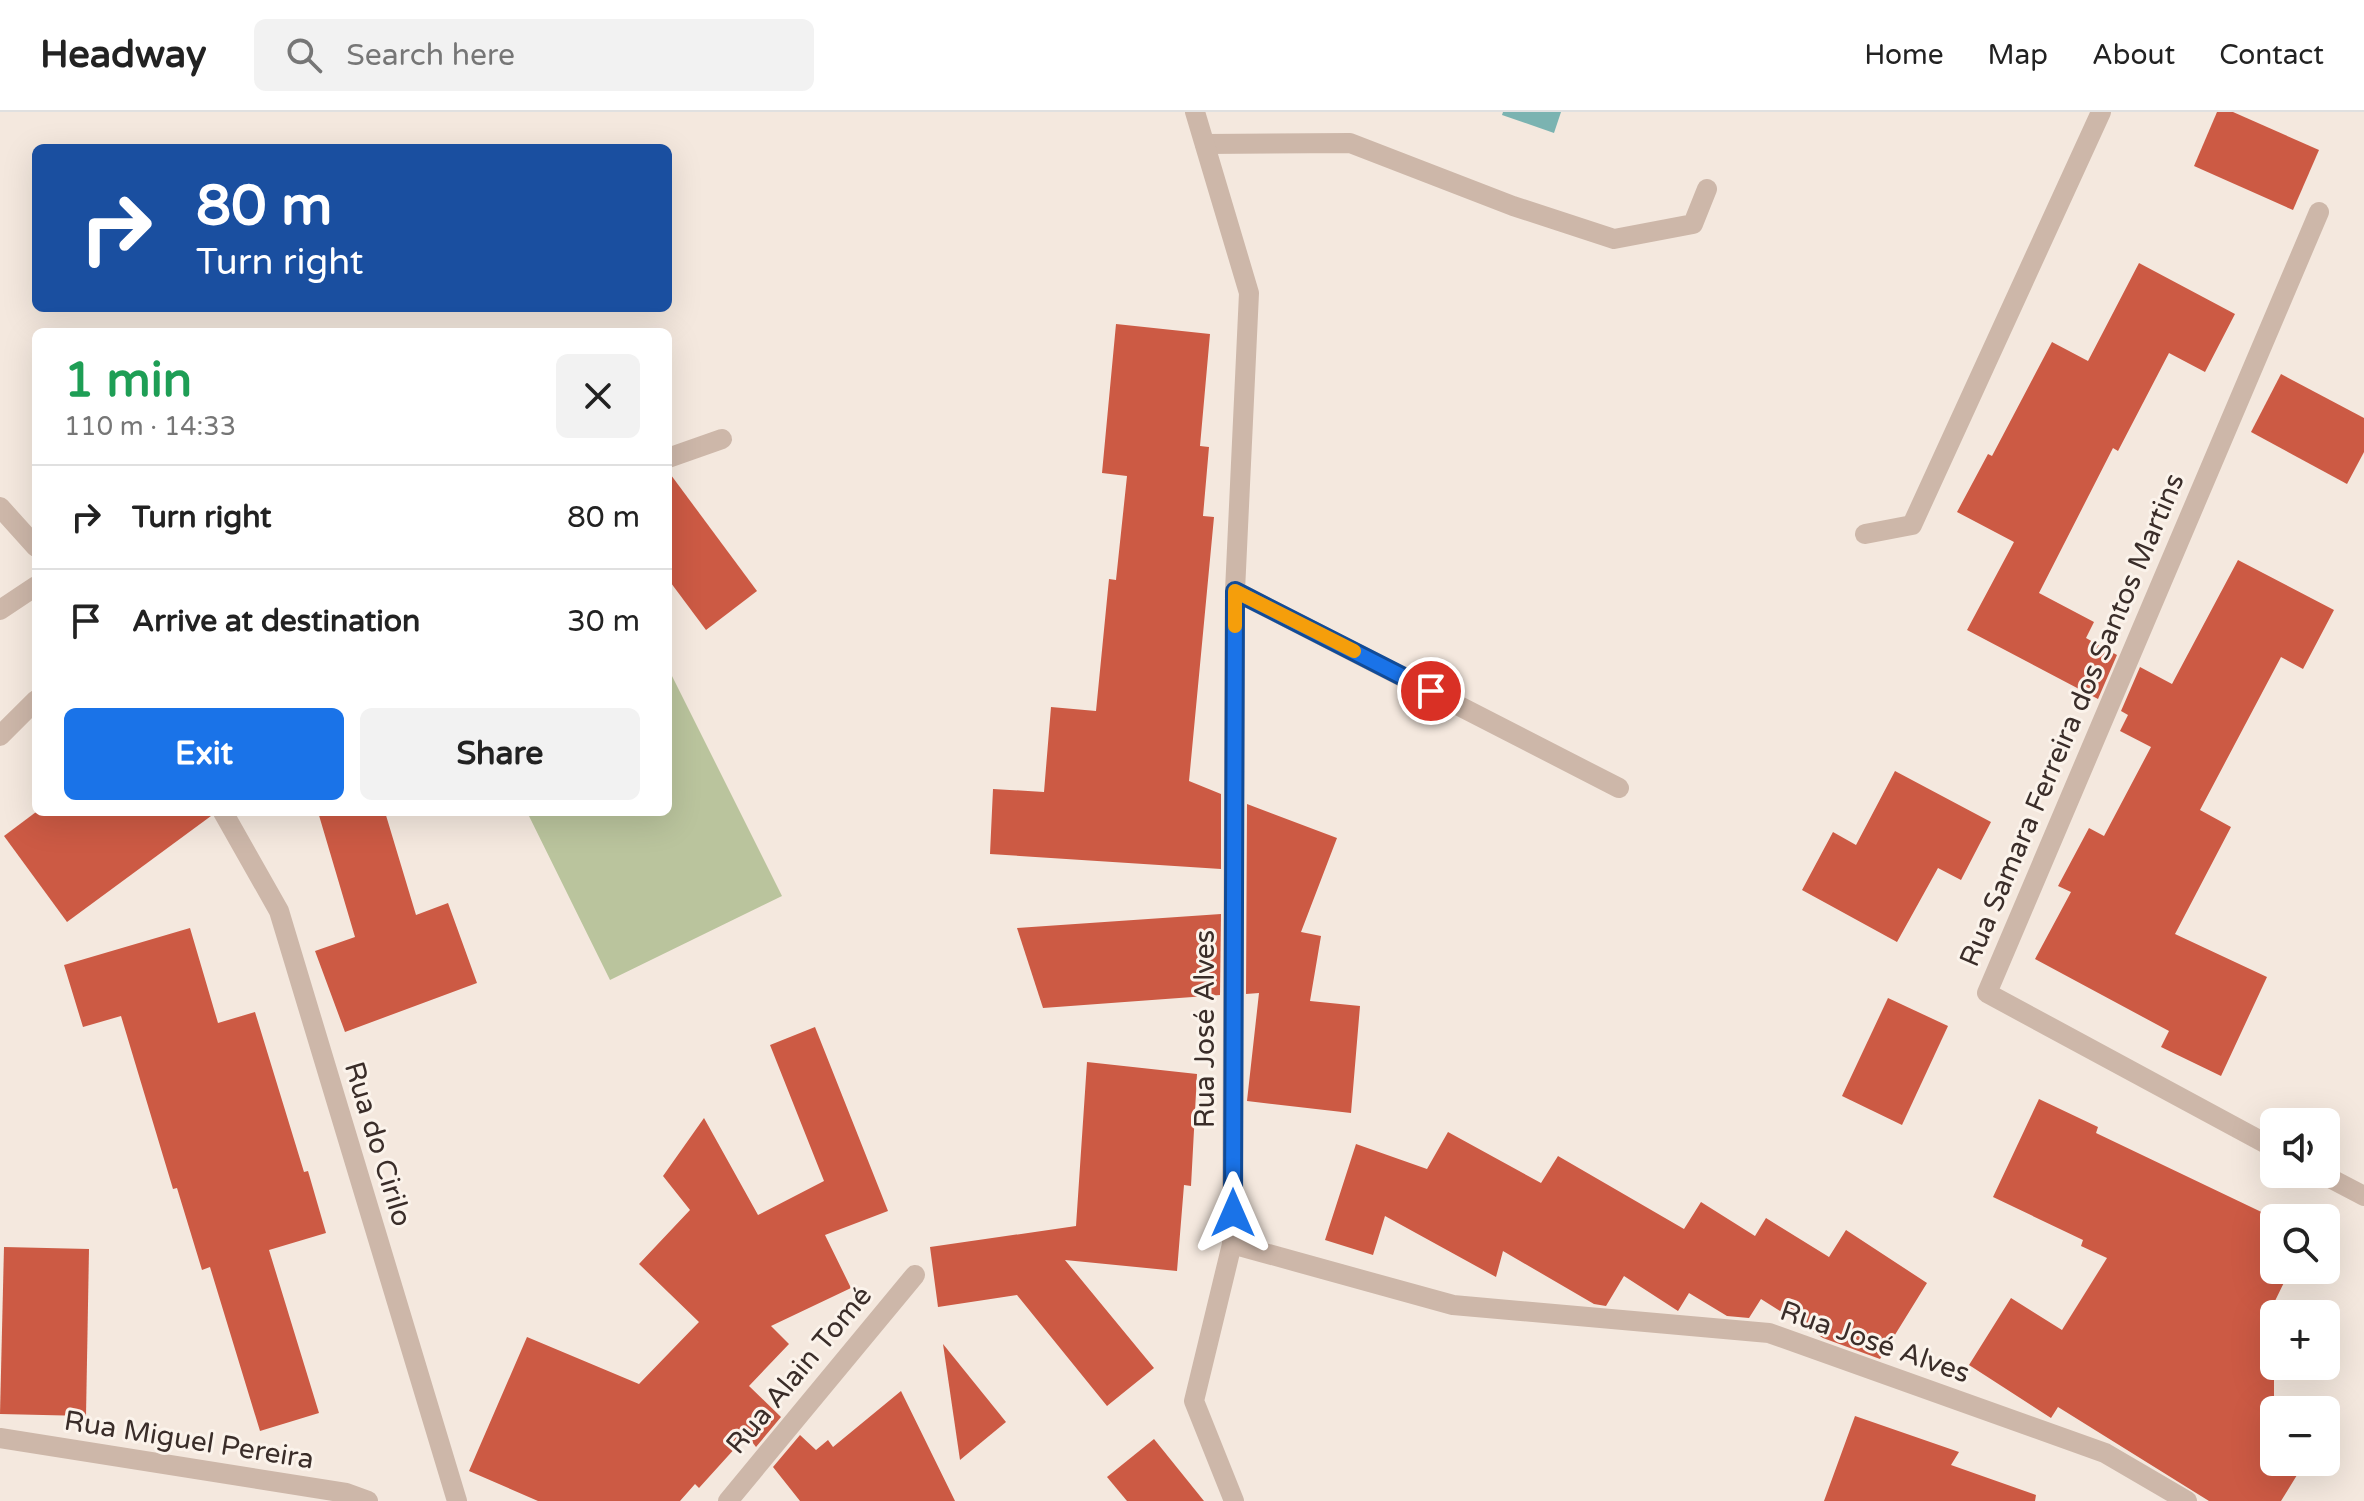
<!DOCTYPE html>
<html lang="en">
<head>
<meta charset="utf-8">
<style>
	:root { --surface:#fff; --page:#f2f2f2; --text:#222; --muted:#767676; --line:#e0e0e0; --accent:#1a73e8 }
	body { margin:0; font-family:"Varela Round",sans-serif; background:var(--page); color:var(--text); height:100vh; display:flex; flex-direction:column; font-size:30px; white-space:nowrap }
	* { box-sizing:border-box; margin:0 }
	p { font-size:26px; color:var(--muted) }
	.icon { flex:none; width:44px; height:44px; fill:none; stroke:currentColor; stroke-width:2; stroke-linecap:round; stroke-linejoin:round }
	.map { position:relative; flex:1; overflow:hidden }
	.side { position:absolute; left:32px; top:216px; width:640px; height:488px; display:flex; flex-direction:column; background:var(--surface); border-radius:12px; box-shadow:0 8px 32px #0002 }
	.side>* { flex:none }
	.banner { position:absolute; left:32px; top:32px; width:640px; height:168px; border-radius:12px; box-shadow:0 8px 32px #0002; background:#1a4fa0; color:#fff; overflow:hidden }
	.tools { position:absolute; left:2260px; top:996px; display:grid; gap:16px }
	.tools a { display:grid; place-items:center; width:80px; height:80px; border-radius:12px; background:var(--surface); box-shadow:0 8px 32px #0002; font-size:40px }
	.pin { position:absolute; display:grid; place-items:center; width:68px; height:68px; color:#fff; margin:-34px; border:4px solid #fff; border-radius:50%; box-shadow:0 2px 8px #0007 }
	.me { position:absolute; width:88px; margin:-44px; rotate:0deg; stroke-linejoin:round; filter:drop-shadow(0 0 6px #0008) }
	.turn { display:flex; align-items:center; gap:28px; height:168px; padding:0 32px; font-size:36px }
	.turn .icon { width:104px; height:104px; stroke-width:2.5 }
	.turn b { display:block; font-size:56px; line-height:68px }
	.round { display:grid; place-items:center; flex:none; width:84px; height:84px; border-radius:12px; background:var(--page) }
	.headline { display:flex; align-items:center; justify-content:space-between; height:136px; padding:0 32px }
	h1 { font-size:48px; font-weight:800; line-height:60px; color:#1e9e55 }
	.action { display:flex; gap:16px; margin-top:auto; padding:16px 32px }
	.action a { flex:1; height:92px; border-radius:12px; background:var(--accent); color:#fff; font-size:32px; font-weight:800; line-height:92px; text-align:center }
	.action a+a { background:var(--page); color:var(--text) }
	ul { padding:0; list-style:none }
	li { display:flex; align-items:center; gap:24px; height:104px; padding:0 32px; border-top:2px solid var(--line) }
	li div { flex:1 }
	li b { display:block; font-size:30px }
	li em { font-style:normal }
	header { display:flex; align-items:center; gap:48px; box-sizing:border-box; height:112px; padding:0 40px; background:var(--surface); border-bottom:2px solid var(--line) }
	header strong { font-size:38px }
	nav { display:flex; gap:44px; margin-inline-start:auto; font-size:28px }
	.search { width:560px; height:72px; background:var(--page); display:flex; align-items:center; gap:20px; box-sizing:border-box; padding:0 28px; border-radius:12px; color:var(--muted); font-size:30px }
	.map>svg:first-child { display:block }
	.green { fill:#bac49d }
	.water { fill:#7bb3b1 }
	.building { fill:#cc5a44 }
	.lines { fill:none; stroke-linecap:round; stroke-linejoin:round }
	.service { stroke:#cdb7a9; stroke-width:20 }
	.minor { stroke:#cdb7a9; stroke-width:20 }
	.tertiary { stroke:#cdb7a9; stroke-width:20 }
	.route-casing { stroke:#114b97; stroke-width:20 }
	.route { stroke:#1a73e8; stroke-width:14 }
	.slow { stroke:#f59e0b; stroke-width:14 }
	.labels { text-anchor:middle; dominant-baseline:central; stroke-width:6; stroke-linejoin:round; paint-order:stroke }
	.street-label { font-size:28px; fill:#3a2d29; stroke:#fbf3eb }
</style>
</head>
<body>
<header>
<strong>Headway</strong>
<div class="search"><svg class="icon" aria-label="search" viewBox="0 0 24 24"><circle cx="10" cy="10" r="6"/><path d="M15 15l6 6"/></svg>Search here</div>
<nav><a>Home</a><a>Map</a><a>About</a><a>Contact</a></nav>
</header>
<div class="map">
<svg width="2364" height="1389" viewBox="0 0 2364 1389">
	<rect width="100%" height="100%" fill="#f4e8de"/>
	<!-- green -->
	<polygon class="green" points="668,556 782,784 610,868 527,700 668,700"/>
	<!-- water -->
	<polygon class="water" points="1503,0 1561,0 1554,21 1502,3"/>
	<!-- building -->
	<g class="building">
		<polygon points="2217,0 2233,0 2319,38 2293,98 2194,54"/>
		<polygon points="2139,151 2235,202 2205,260 2169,241 2118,339 2113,336 2039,481 2094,510 2086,526 2117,543 2098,587 1967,518 2014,430 1957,400 1988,342 1992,344 2052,230 2088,249"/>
		<polygon points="1116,212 1210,222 1200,334 1209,335 1203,404 1214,405 1189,669 1221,682 1221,757 990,742 993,677 1044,680 1051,595 1096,599 1109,467 1116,468 1127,364 1102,361"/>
		<polygon points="2281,262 2364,306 2364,340 2347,372 2251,320"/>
		<polygon points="668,359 757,479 706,518 668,467"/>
		<polygon points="2238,448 2334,498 2303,557 2281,545 2200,698 2231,715 2175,822 2267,865 2221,964 2161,935 2169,919 2035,847 2071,780 2058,774 2089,716 2104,724 2151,635 2120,619 2128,603 2121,599 2140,555 2172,572"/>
		<polygon points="1895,659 1991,710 1961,768 1938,756 1897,830 1802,778 1833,720 1856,733"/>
		<polygon points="1247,692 1337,726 1301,820 1321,824 1310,889 1360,894 1351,1001 1247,989 1259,881 1246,882"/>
		<polygon points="36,700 210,700 211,704 67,810 4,724"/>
		<polygon points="318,700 385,700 416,803 448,791 477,871 345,920 315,839 355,825"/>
		<polygon points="1221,802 1220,883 1043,896 1017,816"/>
		<polygon points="190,816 218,911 255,900 304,1060 308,1059 326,1121 269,1138 319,1301 260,1319 210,1155 202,1158 177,1076 173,1077 121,904 83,915 64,853"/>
		<polygon points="1888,886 1948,914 1902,1013 1842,984"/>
		<polygon points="815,915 888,1099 825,1123 851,1176 771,1214 789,1232 749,1274 781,1305 756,1335 747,1323 699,1376 695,1372 680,1389 538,1389 469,1359 527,1225 639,1272 699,1210 639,1152 690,1098 663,1064 704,1006 758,1103 824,1069 770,933"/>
		<polygon points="1087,950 1197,962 1191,1074 1184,1073 1177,1159 1065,1148 1154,1256 1107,1294 1017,1183 938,1195 930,1135 1076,1114"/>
		<polygon points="2039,987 2098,1015 2096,1021 2274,1106 2274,1158 2290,1158 2274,1191 2274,1288 2289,1298 2274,1298 2274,1350 2305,1350 2281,1389 2209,1389 2058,1295 2051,1306 1969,1253 2011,1186 2062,1218 2107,1146 2081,1134 2083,1128 1993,1085"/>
		<polygon points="1448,1020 1541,1071 1558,1044 1684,1117 1701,1090 1755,1124 1766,1106 1829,1145 1846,1118 1927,1171 1880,1247 1823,1226 1761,1187 1749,1206 1727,1204 1689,1181 1678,1199 1624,1164 1606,1194 1594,1192 1503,1139 1496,1165 1385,1104 1373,1143 1325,1128 1356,1032 1427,1057"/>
		<polygon points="4,1135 89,1137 86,1304 0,1302"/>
		<polygon points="943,1232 1006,1310 960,1348"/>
		<polygon points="901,1279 955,1389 800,1389 773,1355 800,1323 816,1338 828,1328 833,1335"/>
		<polygon points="1855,1304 1959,1340 1951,1353 2036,1383 2035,1389 1824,1389"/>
		<polygon points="1154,1327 1204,1389 1127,1389 1107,1365"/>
	</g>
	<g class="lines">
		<!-- service -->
		<g class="service">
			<polyline points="1205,32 1350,31 1513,94 1614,127 1693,112 1707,77"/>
			<polyline points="1865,422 1912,413 2101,0"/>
			<polyline points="1235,479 1619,676"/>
			<polyline points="0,498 36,474"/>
			<polyline points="0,624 36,588"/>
		</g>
		<!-- minor -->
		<g class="minor">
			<polyline points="1195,0 1249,181 1235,479 1232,1132 1453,1193 1769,1221 2105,1341 2187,1389"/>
			<polyline points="668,346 722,327"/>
			<polyline points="0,395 36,435"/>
			<polyline points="223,700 279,799 457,1389"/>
			<polyline points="2274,1036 1987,881 2319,100"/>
			<polyline points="2322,1062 2364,1084"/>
			<polyline points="1232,1132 1194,1289 1234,1389"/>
			<polyline points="728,1389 915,1163"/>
		</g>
		<!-- tertiary -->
		<polyline class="tertiary" points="0,1326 346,1381 368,1389"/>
	</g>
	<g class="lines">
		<!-- route casing -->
		<g class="route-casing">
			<polyline id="route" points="1233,1101 1235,479 1431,579"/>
		</g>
		<!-- route -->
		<use href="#route" class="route"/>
		<!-- slow -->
		<polyline class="slow" points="1235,514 1235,479 1354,539"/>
	</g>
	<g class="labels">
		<!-- street labels -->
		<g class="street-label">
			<text transform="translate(2072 608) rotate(-67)">Rua Samara Ferreira dos Santos Martins</text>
			<text transform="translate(1205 917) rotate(-90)">Rua José Alves</text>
			<text transform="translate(378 1032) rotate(73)">Rua do Cirilo</text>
			<text transform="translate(1875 1230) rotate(19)">Rua José Alves</text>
			<text transform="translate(799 1258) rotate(-50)">Rua Alain Tomé</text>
			<text transform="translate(189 1328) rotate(9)">Rua Miguel Pereira</text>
		</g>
	</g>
</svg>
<div class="tools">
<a><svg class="icon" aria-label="sound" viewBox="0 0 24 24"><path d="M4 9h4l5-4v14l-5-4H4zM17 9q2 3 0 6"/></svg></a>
<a><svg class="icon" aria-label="search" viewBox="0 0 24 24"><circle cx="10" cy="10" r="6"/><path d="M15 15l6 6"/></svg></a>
<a>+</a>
<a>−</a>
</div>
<div class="pin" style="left:1431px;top:579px;background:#d93025"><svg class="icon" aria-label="arrive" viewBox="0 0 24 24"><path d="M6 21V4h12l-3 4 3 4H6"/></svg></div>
<svg class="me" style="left:1233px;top:1101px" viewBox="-20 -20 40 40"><path d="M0-17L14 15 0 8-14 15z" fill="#1a73e8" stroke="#fff" stroke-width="4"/></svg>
<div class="banner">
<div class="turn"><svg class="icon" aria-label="right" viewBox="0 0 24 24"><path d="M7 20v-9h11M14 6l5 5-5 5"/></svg><div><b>80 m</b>Turn right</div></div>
</div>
<section class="side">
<div class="headline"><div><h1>1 min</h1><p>110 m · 14:33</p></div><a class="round"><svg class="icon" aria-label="close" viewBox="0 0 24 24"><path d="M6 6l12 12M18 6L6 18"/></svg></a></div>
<ul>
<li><svg class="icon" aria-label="right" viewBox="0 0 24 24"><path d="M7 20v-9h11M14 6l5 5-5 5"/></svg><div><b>Turn right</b></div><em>80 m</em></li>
<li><svg class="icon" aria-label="arrive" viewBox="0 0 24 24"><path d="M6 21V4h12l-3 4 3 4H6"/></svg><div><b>Arrive at destination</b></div><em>30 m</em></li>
</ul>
<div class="action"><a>Exit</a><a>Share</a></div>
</section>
</div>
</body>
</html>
